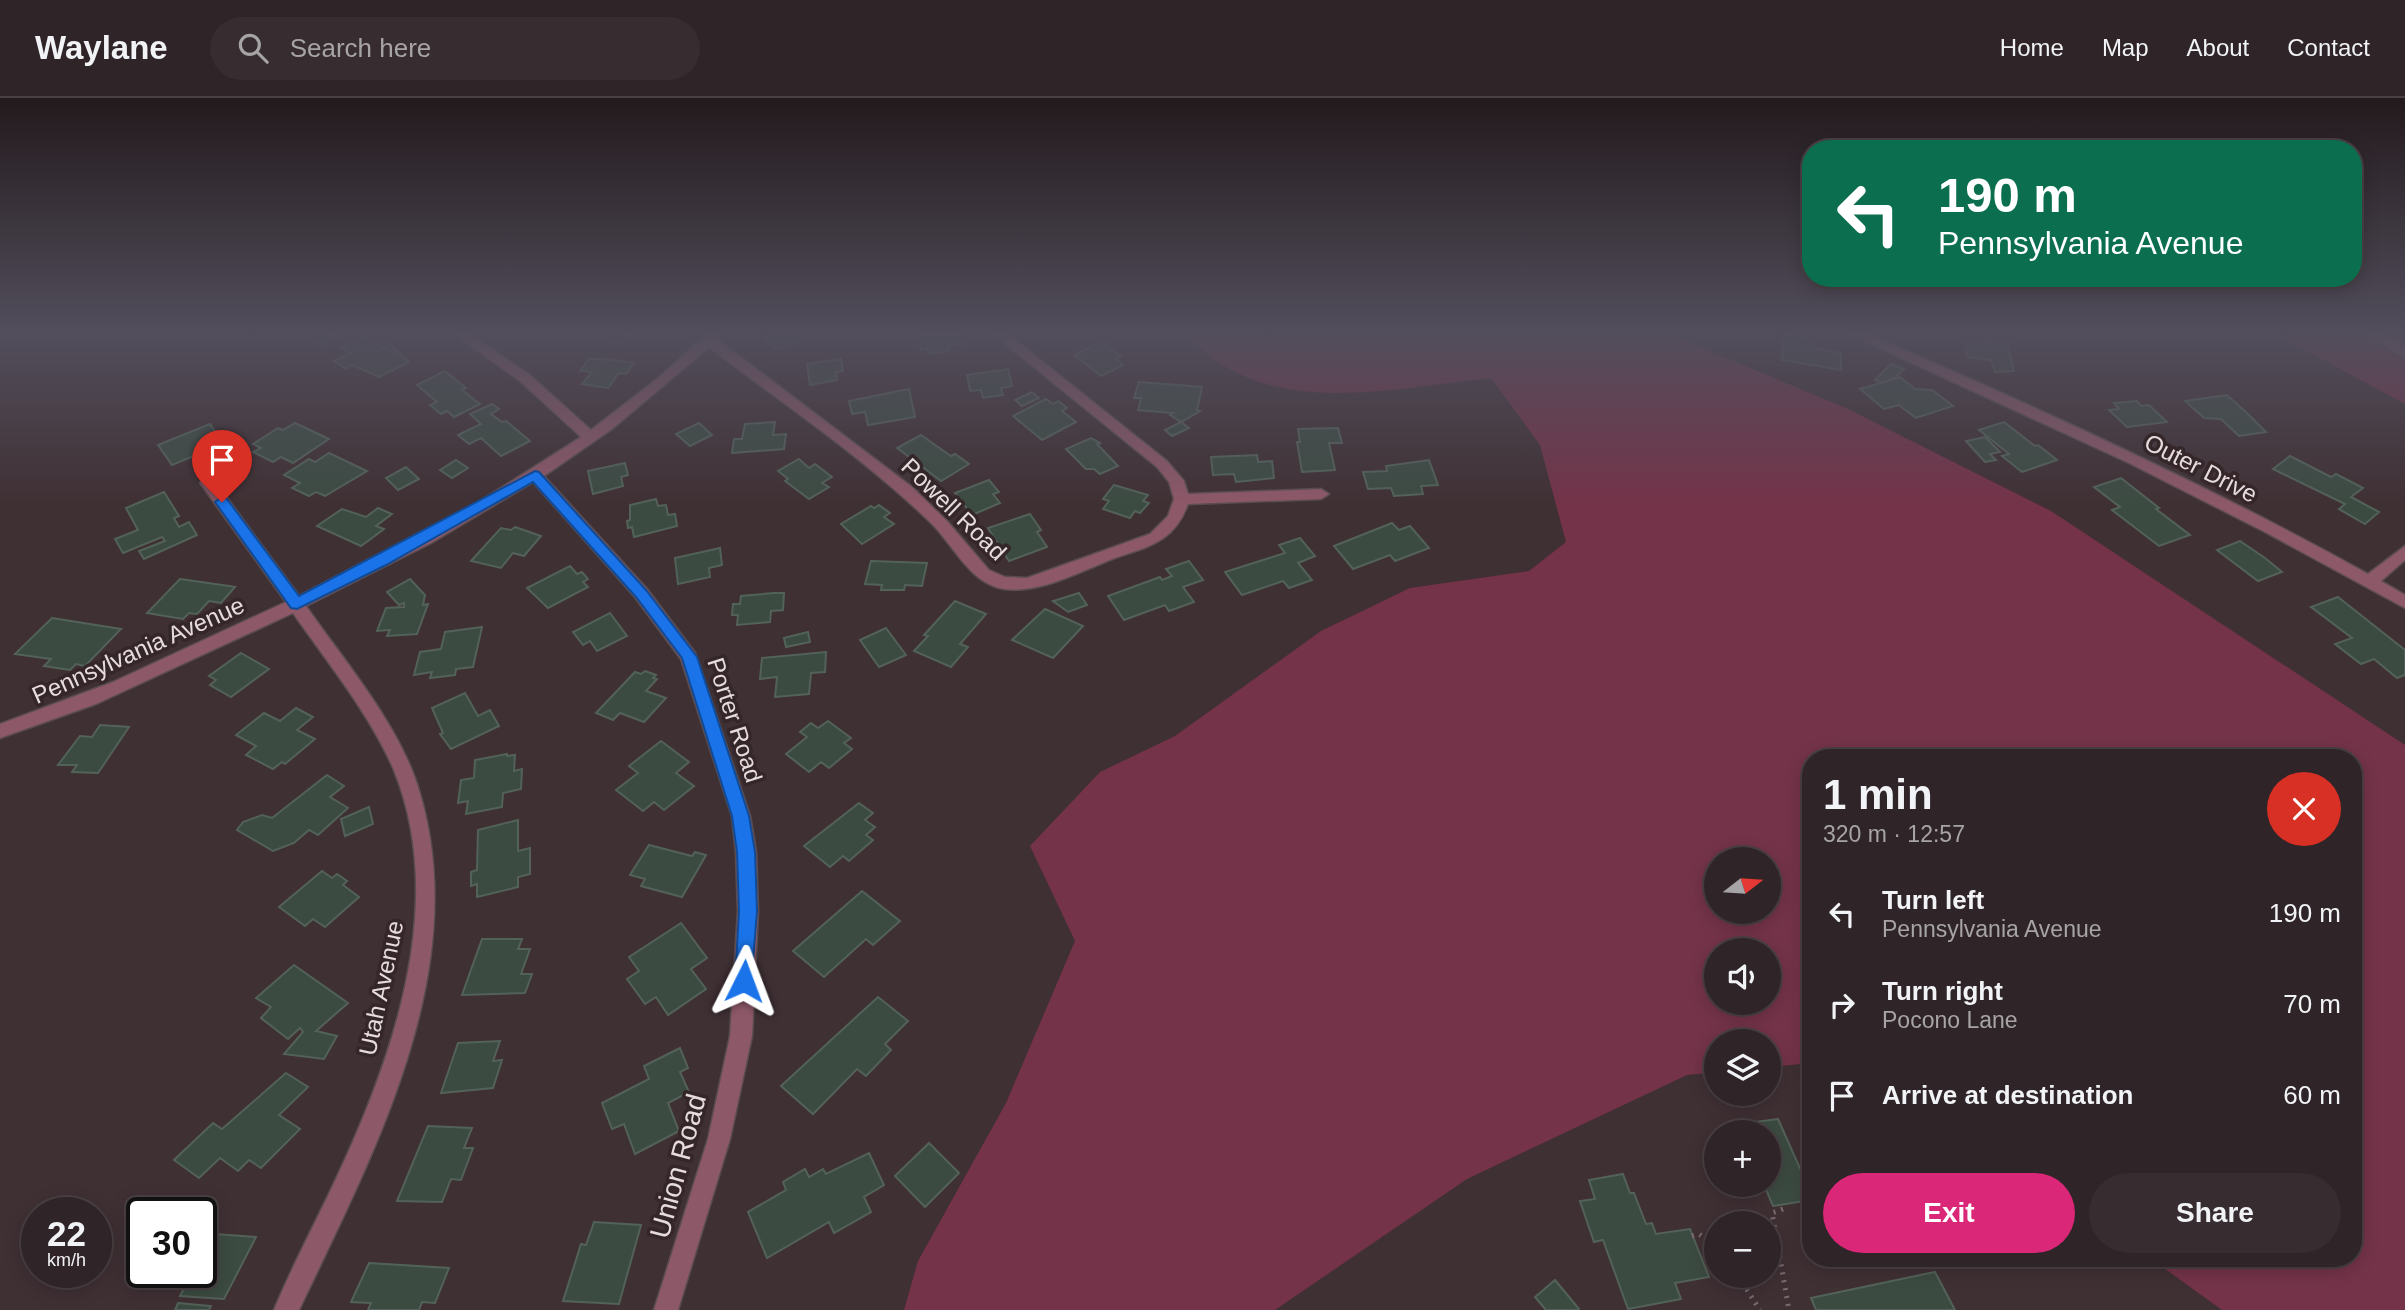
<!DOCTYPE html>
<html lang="en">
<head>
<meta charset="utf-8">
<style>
	:root { --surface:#2f2427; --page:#372c2f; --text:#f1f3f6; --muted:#a7a4a7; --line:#4a4144; --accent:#db2777 }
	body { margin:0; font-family:Helvetica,sans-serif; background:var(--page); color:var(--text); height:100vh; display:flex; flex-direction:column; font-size:26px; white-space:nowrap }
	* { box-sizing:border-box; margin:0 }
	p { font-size:23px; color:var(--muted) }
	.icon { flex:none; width:38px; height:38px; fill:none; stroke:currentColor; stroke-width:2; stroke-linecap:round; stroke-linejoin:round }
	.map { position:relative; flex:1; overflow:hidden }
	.panel { position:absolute; left:1802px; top:651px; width:560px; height:518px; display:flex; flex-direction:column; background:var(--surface); border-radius:28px; box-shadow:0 4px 18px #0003,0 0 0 2px var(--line) }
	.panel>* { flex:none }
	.guide { position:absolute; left:1802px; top:42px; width:560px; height:147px; border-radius:28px; box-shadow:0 4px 18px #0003,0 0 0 2px var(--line); background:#0b6e4f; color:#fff; overflow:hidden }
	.needle { width:46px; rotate:73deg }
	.buttons { position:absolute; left:1704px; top:749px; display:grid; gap:14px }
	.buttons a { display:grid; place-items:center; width:77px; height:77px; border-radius:50%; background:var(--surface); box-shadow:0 4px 18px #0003,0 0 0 2px var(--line); font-size:35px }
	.speed { position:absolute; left:21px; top:1099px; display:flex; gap:14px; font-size:35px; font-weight:700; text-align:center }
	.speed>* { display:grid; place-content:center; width:91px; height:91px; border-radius:50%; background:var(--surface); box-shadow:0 4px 18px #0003,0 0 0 2px var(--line); line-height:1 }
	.speed small { font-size:18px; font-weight:400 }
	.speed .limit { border:4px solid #111; border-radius:10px; background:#fff; color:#111 }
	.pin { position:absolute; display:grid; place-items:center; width:60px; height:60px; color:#fff; margin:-72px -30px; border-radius:50% 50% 50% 0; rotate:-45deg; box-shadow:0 0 7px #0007 }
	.pin .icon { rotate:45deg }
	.me { position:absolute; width:77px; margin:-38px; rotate:3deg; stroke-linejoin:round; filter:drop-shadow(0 0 5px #0008) }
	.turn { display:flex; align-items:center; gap:24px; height:147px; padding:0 21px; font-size:32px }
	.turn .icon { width:91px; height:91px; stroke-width:2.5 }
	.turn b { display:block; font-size:49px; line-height:60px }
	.round { display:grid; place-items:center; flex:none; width:74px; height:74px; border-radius:37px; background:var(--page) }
	.overview { display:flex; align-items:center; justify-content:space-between; height:119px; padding:0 21px }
	h1 { font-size:42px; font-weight:700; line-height:52px }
	.action { display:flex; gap:14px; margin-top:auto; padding:14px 21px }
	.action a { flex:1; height:80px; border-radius:42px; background:var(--accent); color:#fff; font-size:28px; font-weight:700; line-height:80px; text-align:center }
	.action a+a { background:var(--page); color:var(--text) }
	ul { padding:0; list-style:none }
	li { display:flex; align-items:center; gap:21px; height:91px; padding:0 21px }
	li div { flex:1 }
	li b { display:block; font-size:26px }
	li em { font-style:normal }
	header { display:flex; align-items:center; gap:42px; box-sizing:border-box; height:98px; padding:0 35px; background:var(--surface); border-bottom:2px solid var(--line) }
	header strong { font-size:33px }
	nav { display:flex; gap:38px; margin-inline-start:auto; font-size:24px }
	.search { width:490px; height:63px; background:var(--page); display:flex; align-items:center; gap:18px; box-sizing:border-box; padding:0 24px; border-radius:38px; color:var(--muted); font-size:26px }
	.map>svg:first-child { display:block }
	.green { fill:#743349; fill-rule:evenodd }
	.building { fill:#3c4b42; stroke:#536259; stroke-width:2 }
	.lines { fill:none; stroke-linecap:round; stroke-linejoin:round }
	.minor-casing { stroke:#5a4c4f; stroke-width:3 }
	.path { stroke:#796b6f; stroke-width:5; stroke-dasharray:2 6; stroke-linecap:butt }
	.minor { fill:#8d5868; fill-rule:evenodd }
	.route { fill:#1a73e8; stroke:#114b97; stroke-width:2 }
	.labels { text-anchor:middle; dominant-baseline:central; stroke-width:7; stroke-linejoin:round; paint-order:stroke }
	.street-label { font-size:24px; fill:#e6dcde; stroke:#35262a }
	.near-street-label { font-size:28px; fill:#e6dcde; stroke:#35262a }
</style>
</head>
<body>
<header>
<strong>Waylane</strong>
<div class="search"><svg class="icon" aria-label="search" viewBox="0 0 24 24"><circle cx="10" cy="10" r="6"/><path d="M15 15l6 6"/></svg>Search here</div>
<nav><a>Home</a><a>Map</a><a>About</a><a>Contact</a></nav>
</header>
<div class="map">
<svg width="2405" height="1212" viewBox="0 0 2405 1212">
	<rect width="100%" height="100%" fill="#3f3034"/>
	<!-- green -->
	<g class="green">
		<path d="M1187,236H1668L1846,310L2051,413L2405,647V1212H2222L2150,1160H2354V660H1811V965L1769,969V943H1717V974L1687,977L1467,1081L1275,1212H904L918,1163L1006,1005L1075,843L1030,748L1100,674L1175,638L1321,533L1410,490L1529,473L1566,444L1540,347L1491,280C1390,290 1263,324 1187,236ZM1717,761H1769V814H1717ZM1717,852H1769V905H1717Z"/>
		<polygon points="2276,236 2405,236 2405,306"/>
	</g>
	<!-- building -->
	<g class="building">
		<polygon points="313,236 342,236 321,246 311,238"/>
		<polygon points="603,236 634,236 615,245"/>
		<polygon points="774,236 807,236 811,239 775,251 763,241"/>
		<polygon points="958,236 961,246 949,248 950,253 929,256 928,251 921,252 919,237"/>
		<polygon points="1784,236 1812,241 1812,247 1817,250 1841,255 1841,272 1782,262"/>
		<polygon points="362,238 384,250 390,246 409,264 379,279 352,267 346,271 334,263 350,255 341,249"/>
		<polygon points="1984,240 2007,243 2014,273 1995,274 1991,262 1968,259 1964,244 1986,247"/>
		<polygon points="1102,244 1121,258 1116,261 1123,267 1101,278 1074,257"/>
		<polygon points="589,261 602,261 634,265 626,276 619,275 608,290 582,286 592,274 580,273"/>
		<polygon points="841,261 843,273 836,274 837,282 810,287 807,266"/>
		<polygon points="1891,266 1904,271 1895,280 1881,285 1875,282"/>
		<polygon points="1008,271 1012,288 1001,290 1003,297 983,300 981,292 970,293 967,277"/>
		<polygon points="445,273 466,290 462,292 480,306 454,319 447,313 441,316 430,307 437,304 417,287"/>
		<polygon points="1900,279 1915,291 1932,292 1953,308 1916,320 1899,307 1884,311 1860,291"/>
		<polygon points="1139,284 1202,289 1197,312 1200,313 1181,324 1170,317 1173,315 1138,312 1141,300 1134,300"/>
		<polygon points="909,291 915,319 868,327 865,314 852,316 849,303"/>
		<polygon points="1032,294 1039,300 1022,308 1015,302"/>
		<polygon points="2227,297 2247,315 2266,334 2239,338 2221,321 2204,320 2185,303"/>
		<polygon points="1046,301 1053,306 1058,303 1067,310 1062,313 1076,324 1042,342 1013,318"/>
		<polygon points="2137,303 2141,308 2149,307 2167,324 2127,329 2109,312 2119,311 2114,305"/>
		<polygon points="492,306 499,311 491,316 502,324 506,323 530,343 501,358 481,340 469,346 458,337 481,326 470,316"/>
		<polygon points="775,324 773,337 786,336 784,351 732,355 734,341 742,341 745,326"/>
		<polygon points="1181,324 1189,330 1172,338 1165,332"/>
		<polygon points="2004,324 2035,348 2038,347 2057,362 2022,374 2002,358 2009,356 1979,332"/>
		<polygon points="295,325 329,341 293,365 281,359 273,364 253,354 261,350 253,346 278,330 283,332"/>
		<polygon points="699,325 712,337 690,348 676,336"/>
		<polygon points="210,326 223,346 172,367 158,347"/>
		<polygon points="1338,330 1342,345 1329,345 1335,372 1302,374 1297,344 1300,344 1298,331"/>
		<polygon points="921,337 951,358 955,356 969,366 941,383 897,350"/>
		<polygon points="1985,339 2000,354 1990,356 1996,362 1985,364 1966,343"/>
		<polygon points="1091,340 1100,345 1097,346 1118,368 1100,376 1094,371 1086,371 1066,351"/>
		<polygon points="329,355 367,373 325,398 316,394 309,398 292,390 300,385 284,377 309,361 315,364"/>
		<polygon points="1257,357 1258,364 1272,363 1274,380 1236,384 1234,376 1213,377 1211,359"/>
		<polygon points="2290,358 2331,379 2336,376 2363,390 2351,399 2379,414 2365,426 2339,411 2345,406 2273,371"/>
		<polygon points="799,361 809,370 815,366 832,379 822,385 829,389 809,401 785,383 788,381 778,373"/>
		<polygon points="456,362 468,370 452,380 440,372"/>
		<polygon points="1429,362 1438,387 1421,388 1423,396 1394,398 1391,390 1368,391 1363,374 1387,373 1386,368"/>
		<polygon points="625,365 628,377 621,379 623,388 593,396 588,373"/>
		<polygon points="406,369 419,381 398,392 386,380"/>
		<polygon points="2121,380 2159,410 2156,411 2190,437 2159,448 2112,412 2120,409 2094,389"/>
		<polygon points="989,382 999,394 993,396 1000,405 972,417 955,395"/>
		<polygon points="1114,387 1148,397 1143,403 1149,405 1140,415 1135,413 1130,420 1103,411 1109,403 1103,401"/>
		<polygon points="164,394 179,418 174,420 179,429 189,424 197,437 144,461 139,453 165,443 162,439 123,455 115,441 138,432 126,410"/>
		<polygon points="656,401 658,408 666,407 668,417 675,416 677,428 634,439 632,429 628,430 627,423 630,422 630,407"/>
		<polygon points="879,407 890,415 884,419 894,426 862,446 841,426 871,408 874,410"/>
		<polygon points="378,410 392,416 376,428 384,431 361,448 317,428 342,411 366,419"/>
		<polygon points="1030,416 1041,432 1037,434 1047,449 1009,463 988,430"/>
		<polygon points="1392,425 1399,432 1410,428 1429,450 1395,463 1390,457 1353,471 1334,448"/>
		<polygon points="515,429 541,438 524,458 513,455 501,470 471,463 501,430 511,432"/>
		<polygon points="1300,440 1315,458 1298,465 1312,482 1289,490 1283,483 1242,497 1225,474 1285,455 1279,447"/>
		<polygon points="2240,443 2265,460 2282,474 2258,483 2217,452"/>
		<polygon points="720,450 722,467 709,470 710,479 678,486 675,460"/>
		<polygon points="871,463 927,465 922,488 905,487 904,492 881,492 882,487 865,486"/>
		<polygon points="1189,463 1203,482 1183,489 1194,504 1169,513 1165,507 1124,522 1108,498 1160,479 1162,482 1172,478 1166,471"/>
		<polygon points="570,468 577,476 582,474 588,481 583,484 588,489 548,510 527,490"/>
		<polygon points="180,481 229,488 235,489 221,505 209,503 197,516 189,515 183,521 147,515"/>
		<polygon points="410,481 425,497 423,507 428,506 417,536 387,538 390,532 377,533 386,510 404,509 404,505 399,507 387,494"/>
		<polygon points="774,495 784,495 783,512 771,513 770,524 737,527 738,517 732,517 733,506 740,506 741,498"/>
		<polygon points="1079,495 1087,507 1068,514 1053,503"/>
		<polygon points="2338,499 2405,552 2405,577 2397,580 2374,561 2361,566 2335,546 2352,540 2311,509"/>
		<polygon points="955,503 986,516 960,546 968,549 951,569 914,553 928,538 924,537"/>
		<polygon points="1045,511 1083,528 1053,560 1012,542"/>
		<polygon points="610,515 627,538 597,553 590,543 583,547 573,534"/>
		<polygon points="52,520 121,531 85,568 76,566 70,572 44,568 51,561 15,556"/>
		<polygon points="482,529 473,569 456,571 455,577 430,580 432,574 414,577 420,554 441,551 445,534"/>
		<polygon points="886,530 906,557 879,569 860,542"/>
		<polygon points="808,534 810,544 786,549 784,540"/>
		<polygon points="826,554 825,574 811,575 809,596 775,599 777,579 760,581 762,560"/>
		<polygon points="241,555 269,571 231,599 210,587 216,582 209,578"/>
		<polygon points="645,573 656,577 653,580 657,581 646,593 666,600 644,624 620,615 613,622 596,615 635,574 641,576"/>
		<polygon points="465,595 478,618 490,612 499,628 451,651 440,636 443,635 432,610"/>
		<polygon points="296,610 313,619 297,632 315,641 285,666 282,664 273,671 246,657 256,648 236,637 264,615 280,623"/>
		<polygon points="828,623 851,640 844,645 852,651 829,670 821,664 809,674 786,656 807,639 800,634 811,625 818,630"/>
		<polygon points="100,627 129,629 98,675 72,674 77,667 58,667 80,638 92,639"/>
		<polygon points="661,643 689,664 676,675 694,688 664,712 654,704 643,713 616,692 638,675 629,668"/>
		<polygon points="507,656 507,658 515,657 514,673 522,671 521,691 503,695 502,709 466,716 468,703 458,705 461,682 474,680 475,662"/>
		<polygon points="327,677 344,688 330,699 348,710 318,737 309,732 294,745 273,753 237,732 243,724 262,717 272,720"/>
		<polygon points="859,705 873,715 865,722 875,729 866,737 873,742 849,763 843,758 830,769 804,748"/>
		<polygon points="369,709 373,726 345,738 341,721"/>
		<polygon points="518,722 518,753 530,750 530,776 518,779 518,789 477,799 477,786 471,788 471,774 477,772 478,732"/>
		<polygon points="649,747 692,758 695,754 706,757 682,799 641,788 645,781 630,777"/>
		<polygon points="322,773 332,780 337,776 347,783 343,787 359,799 325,829 313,821 305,828 279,809"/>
		<polygon points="862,793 900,823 873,847 866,841 824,879 793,853"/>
		<polygon points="681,825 707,860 691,871 706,891 668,917 656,899 645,906 627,881 639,873 629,859"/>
		<polygon points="482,841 522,841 518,851 530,851 521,876 532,876 525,895 462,897"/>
		<polygon points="294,867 348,905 316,933 337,938 324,961 284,956 303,934 300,930 288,941 261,920 271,909 256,900"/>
		<polygon points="878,899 908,923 885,946 891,952 866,978 857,971 813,1016 781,988"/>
		<polygon points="500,943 493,963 502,962 493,990 441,995 458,945"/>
		<polygon points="680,950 688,970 680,974 689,994 668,1005 679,1033 635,1056 624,1026 612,1031 602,1005 649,981 644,968"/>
		<polygon points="286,975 308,989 279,1017 300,1031 261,1070 249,1062 238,1073 220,1060 199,1080 174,1062 213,1025 222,1031"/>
		<polygon points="1778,1021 1811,1095 1811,1102 1773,1108 1764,1087 1769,1087 1769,1034 1750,1034 1746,1025"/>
		<polygon points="428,1028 472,1030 464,1050 473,1050 461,1082 451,1081 442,1104 397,1103"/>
		<polygon points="929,1045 959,1075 925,1109 895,1078"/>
		<polygon points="869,1055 884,1087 864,1099 871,1114 834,1135 829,1124 767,1160 748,1114 786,1092 783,1084 805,1071 809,1079 823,1071 826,1076"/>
		<polygon points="1623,1076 1630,1095 1634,1095 1646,1126 1652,1125 1656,1136 1690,1131 1709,1179 1675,1185 1681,1201 1628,1211 1603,1142 1594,1144 1580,1103 1595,1101 1589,1082"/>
		<polygon points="594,1124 641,1127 619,1206 563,1203 581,1146 586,1147"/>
		<polygon points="201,1135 256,1139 224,1201 180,1198 192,1175 188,1174 201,1174"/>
		<polygon points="369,1165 449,1170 435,1205 422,1204 419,1212 368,1212 371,1205 351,1204"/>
		<polygon points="1935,1174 1955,1212 1816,1212 1811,1200"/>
		<polygon points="1555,1182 1579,1211 1578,1212 1546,1212 1535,1199"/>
		<polygon points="178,1205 211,1208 209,1212 175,1212"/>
	</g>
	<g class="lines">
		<!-- minor casing -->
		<g class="minor-casing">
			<g id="minor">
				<path d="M454,236H469L530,277L591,332L657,281L707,236H721L717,241L912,389L947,423L989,472L1005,479L1027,480L1150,436L1168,418L1174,401L1169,384L1157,369L993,236H1008L1167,363L1184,383L1188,396L1321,391L1329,396L1321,401L1188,406C1174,444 1150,448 1115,460C1081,473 1040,496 1004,491C970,486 953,446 930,424C863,359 783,306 709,249L612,331L544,378L647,491L695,555L750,718L756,754L758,813L752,938L730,1041L678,1212H654L708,1041L730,938L738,813L736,754L732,718L681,561L635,499L533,384L431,445L306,508C343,561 395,622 416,683C477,864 375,1052 299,1212H274C292,1168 315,1126 335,1083C393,960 449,804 393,670C369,615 327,564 293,515L96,606L0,640V626L113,584L286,504L203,389L200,385L203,381H213L299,498L482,402L581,339L520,283Z"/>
				<path d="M1849,236H1867C2037,309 2206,386 2368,476L2405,448V462L2381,483L2405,497V510L2265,434L2129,365Z"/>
				<polygon points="2365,236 2381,236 2405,250 2405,260"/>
			</g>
		</g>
		<!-- path -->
		<g class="path">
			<polyline points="1783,1111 1772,1115 1789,1212"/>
			<polyline points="1692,1138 1699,1136 1717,1149"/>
			<polyline points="1738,1178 1760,1212"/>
		</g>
		<!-- minor -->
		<use href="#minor" class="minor"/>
	</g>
	<!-- sky -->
	<linearGradient id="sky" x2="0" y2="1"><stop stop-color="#231a1d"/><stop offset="0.58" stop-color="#524e5c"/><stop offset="1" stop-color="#524e5c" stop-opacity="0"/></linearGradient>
	<rect width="2405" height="406" fill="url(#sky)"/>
	<!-- route -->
	<polygon class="route" points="535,373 539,374 646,492 697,559 749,718 755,754 757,813 751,888 744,891 737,888 735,883 739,813 737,754 732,718 682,560 636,499 533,384 386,467 297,511 291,510 215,404 222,399 227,401 299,498"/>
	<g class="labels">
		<!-- street labels -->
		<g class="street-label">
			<text transform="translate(2201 370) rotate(27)">Outer Drive</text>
			<text transform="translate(954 411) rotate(44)">Powell Road</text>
			<text transform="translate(138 552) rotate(-24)">Pennsylvania Avenue</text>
			<text transform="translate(735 622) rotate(72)">Porter Road</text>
			<text transform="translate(381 890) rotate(-78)">Utah Avenue</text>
		</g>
		<!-- near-street labels -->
		<g class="near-street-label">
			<text transform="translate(678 1068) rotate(-75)">Union Road</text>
		</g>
	</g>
</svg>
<div class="buttons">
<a><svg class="needle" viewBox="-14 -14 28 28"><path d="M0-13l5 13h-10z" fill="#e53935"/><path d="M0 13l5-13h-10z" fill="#a7a4a7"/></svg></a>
<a><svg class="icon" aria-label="sound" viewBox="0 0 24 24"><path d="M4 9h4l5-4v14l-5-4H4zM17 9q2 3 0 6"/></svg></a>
<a><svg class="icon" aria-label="layers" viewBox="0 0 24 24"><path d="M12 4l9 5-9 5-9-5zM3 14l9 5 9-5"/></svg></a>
<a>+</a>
<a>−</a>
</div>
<div class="speed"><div>22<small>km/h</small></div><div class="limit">30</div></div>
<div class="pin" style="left:222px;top:404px;background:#d93025"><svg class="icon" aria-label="arrive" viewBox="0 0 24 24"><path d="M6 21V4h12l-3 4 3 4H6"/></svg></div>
<svg class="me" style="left:744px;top:883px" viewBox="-20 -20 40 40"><path d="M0-17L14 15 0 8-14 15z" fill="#1a73e8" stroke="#fff" stroke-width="4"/></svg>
<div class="guide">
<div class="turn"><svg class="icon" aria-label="left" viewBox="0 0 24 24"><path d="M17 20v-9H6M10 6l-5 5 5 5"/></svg><div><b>190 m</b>Pennsylvania Avenue</div></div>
</div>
<section class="panel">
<div class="overview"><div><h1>1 min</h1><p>320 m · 12:57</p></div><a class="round" style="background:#d93025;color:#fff"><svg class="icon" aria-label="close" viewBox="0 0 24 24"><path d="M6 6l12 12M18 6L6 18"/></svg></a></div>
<ul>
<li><svg class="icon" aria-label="left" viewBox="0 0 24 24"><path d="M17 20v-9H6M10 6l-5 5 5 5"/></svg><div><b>Turn left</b><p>Pennsylvania Avenue</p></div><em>190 m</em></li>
<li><svg class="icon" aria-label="right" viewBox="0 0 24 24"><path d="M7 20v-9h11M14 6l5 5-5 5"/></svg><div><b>Turn right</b><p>Pocono Lane</p></div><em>70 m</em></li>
<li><svg class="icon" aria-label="arrive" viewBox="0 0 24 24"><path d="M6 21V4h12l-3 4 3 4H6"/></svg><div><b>Arrive at destination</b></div><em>60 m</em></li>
</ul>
<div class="action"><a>Exit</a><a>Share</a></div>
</section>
</div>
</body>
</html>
